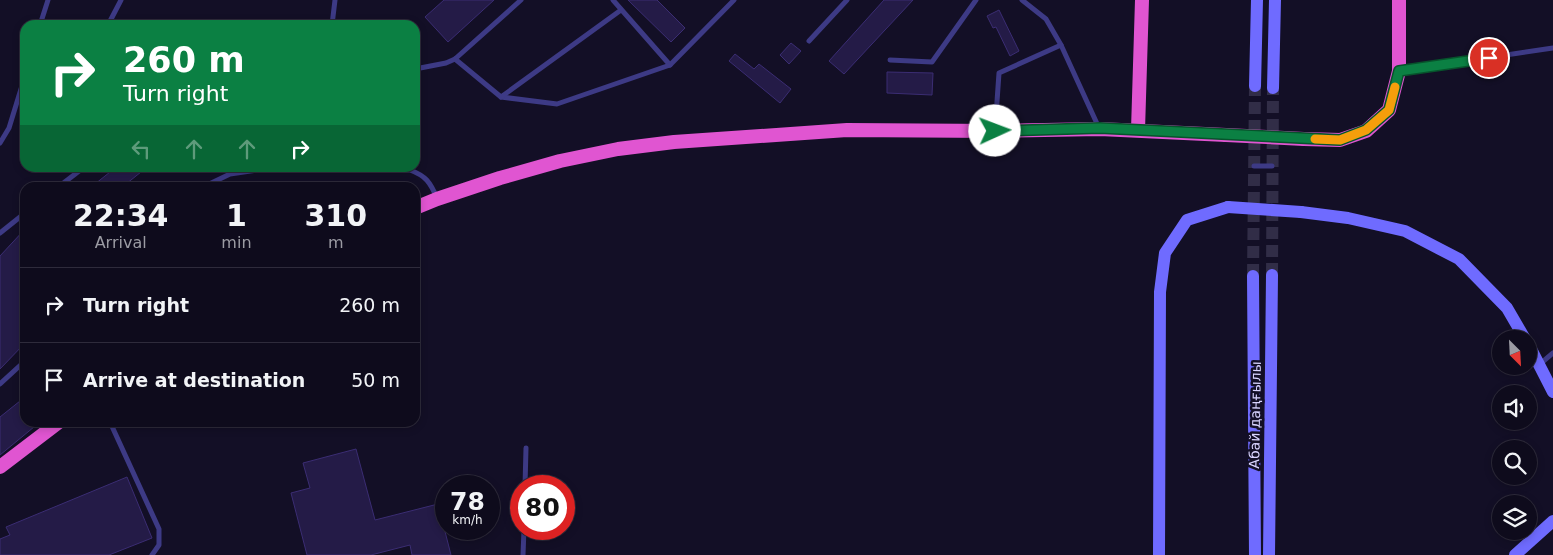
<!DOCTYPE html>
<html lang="en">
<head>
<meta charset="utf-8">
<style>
	:root { --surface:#0e0b1c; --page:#1c1929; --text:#f1f3f6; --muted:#9b9ba3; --line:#2e2b3b }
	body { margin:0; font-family:"DejaVu Sans",sans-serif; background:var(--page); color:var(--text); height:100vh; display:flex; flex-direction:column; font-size:19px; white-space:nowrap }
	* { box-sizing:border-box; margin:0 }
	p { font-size:16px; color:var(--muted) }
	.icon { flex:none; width:28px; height:28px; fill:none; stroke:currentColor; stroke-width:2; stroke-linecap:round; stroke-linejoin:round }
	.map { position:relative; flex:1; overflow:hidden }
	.details { position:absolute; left:20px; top:182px; width:400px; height:245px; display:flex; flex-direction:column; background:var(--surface); border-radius:15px; box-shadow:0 2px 8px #0003,0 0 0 1px var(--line) }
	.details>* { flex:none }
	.hud { position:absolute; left:20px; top:20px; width:400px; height:152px; border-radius:15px; box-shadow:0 2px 8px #0003,0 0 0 1px var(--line); background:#0b8043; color:#fff; overflow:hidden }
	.needle { width:32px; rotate:156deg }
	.tools { position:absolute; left:1492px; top:330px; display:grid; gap:10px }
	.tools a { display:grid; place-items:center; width:45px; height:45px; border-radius:50%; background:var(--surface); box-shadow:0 2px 8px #0003,0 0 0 1px var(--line); font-size:25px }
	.speed { position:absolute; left:435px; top:475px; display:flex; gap:10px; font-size:25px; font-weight:700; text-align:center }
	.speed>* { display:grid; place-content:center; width:65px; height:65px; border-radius:50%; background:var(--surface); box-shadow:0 2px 8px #0003,0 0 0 1px var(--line); line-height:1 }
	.speed small { font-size:12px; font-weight:400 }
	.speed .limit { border:8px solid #d22; background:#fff; color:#111 }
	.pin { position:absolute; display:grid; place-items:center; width:42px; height:42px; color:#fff; margin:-21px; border:2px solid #fff; border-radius:50%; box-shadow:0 1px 5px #0007 }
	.me { position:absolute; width:55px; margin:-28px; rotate:88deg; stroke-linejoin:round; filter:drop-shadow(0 0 4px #0008) }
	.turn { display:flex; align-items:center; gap:18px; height:105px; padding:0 20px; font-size:22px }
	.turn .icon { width:65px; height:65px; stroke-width:2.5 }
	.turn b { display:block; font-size:35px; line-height:42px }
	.lanes { display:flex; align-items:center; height:48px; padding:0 20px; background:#0003; justify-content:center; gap:25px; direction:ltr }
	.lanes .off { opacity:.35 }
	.eta { display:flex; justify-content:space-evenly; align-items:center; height:85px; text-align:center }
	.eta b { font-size:30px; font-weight:700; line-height:35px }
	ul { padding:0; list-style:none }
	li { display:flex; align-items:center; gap:15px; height:75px; padding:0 20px; border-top:1px solid var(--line) }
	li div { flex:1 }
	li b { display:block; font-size:19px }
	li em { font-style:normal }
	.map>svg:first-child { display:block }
	.building { fill:#241b47; stroke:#3b2d73 }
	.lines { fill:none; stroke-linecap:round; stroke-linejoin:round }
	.secondary-tunnel { stroke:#312d47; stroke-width:12; stroke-dasharray:12 6; stroke-linecap:butt }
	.service { stroke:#3d3a85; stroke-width:5 }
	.secondary { stroke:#6f6bff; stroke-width:12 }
	.trunk { stroke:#e055d1; stroke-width:14 }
	.secondary-bridge { stroke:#6f6bff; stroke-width:12 }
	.trunk-bridge { stroke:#e055d1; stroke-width:14 }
	.route-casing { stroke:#07532c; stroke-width:12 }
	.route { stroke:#0b8043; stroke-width:9 }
	.slow { stroke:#f59e0b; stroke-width:9 }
	.labels { text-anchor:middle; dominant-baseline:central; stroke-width:5; stroke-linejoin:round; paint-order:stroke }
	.street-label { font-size:14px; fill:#d9d4ff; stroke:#130f26 }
</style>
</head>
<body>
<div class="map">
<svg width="1553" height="555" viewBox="0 0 1553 555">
	<rect width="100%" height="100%" fill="#130f26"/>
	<!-- building -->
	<g class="building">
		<polygon points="444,0 494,0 448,42 425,17"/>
		<polygon points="628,0 657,0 685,28 671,42"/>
		<polygon points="884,0 913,0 844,74 829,61"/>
		<polygon points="999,10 1019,51 1010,56 996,27 993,28 987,16"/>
		<polygon points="791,43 801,51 789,64 780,55"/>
		<polygon points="735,54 754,69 759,64 791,89 780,103 729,61"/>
		<polygon points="887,72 933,73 932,95 887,93"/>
		<polygon points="115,168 146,168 121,188 90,188"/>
		<polygon points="25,229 25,343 0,369 0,256"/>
		<polygon points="25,397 25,422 40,422 0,455 0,417"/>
		<polygon points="356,449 375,520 438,504 451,555 412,555 410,545 371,555 307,555 291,493 310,488 303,463"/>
		<polygon points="127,477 152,538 109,555 0,555 0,539 10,535 6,527"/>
	</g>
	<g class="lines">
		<!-- secondary-tunnel -->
		<g class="secondary-tunnel">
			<polyline points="1272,275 1273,88"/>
			<polyline points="1253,276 1255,86"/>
		</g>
		<!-- service -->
		<g class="service">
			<polyline points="613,0 670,65"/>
			<polyline points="1022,0 1046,19 1061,45 1099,128"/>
			<polyline points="40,25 48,0"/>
			<polyline points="108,25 121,0"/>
			<polyline points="332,25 335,0"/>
			<polyline points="809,41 847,0"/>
			<polyline points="455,59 501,97 557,104 670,65 734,0"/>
			<polyline points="890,60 932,62 976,0"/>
			<polyline points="415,69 446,63 455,59 521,0"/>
			<polyline points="1399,71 1553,48"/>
			<polyline points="501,97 621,10"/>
			<polyline points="995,130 999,73 1061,45"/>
			<polyline points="0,143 9,128 25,76"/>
			<polyline points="1254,166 1272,166"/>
			<polyline points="57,188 83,168"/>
			<path d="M201,188L230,174L257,170H410C426,176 430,182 437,198"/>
			<polyline points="0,233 25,213"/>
			<polyline points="1540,364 1553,353"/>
			<polyline points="0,384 25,361"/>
			<polyline points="110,422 159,529 159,545 152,555"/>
			<polyline points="525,486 526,448"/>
			<polyline points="523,555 524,529"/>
		</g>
		<!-- secondary -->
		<g class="secondary">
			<polyline points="1255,86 1257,0"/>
			<polyline points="1273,88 1275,0"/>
			<polyline points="1301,212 1348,218 1405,231 1459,259 1507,308 1525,339"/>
			<polyline points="1253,276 1255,555"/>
			<polyline points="1529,345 1553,392"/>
			<polyline points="1159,555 1160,292 1165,253 1187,220 1228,207"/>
			<polyline points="1269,555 1272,275"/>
			<polyline points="1515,555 1553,521"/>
		</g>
		<!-- trunk -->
		<g class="trunk">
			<polyline points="1138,130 1142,0"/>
			<polyline points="1304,139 1340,140 1366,131 1389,110 1399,71 1399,0"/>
			<polyline points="415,208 437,199 500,178 560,161 618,149 674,142 847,130 995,131 1100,129 1226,135"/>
			<polyline points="0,467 59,422"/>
		</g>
		<!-- secondary-bridge -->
		<polyline class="secondary-bridge" points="1228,207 1301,212"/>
		<!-- trunk-bridge -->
		<polyline class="trunk-bridge" points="1226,135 1304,139"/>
	</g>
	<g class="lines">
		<!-- route casing -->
		<g class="route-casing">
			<polyline id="route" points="995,131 1100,128 1340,140 1366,130 1389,110 1399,71 1489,58"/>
		</g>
		<!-- route -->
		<use href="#route" class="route"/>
		<!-- slow -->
		<polyline class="slow" points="1315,139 1340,140 1366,130 1389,110 1395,87"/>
	</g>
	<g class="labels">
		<!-- street labels -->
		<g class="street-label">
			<text transform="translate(1255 415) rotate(-89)">Абай даңғылы</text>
		</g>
	</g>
</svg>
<div class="tools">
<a><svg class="needle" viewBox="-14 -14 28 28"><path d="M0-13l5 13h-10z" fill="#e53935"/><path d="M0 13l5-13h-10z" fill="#9b9ba3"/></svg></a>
<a><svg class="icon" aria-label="sound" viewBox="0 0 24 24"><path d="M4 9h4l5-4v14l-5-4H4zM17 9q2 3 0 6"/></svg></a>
<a><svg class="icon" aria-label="search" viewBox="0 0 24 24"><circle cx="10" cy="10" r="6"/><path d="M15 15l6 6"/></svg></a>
<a><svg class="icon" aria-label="layers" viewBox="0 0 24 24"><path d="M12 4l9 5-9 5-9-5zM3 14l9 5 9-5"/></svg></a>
</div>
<div class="speed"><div>78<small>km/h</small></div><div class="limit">80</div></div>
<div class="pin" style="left:1489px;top:58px;background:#d93025"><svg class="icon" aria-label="arrive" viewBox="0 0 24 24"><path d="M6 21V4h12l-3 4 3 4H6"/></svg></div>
<svg class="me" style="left:995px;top:131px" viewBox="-20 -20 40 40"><circle r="19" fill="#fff"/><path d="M0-13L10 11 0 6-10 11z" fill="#0b8043"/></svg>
<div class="hud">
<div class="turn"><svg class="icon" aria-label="right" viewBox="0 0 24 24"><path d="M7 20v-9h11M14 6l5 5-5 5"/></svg><div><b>260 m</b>Turn right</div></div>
<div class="lanes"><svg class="icon off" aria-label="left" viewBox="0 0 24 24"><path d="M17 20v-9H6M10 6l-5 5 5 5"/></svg><svg class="icon off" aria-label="ahead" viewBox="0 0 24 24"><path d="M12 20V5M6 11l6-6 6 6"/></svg><svg class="icon off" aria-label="ahead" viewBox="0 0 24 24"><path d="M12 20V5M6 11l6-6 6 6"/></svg><svg class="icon" aria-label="right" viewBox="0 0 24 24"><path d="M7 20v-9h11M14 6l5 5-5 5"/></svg></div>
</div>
<section class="details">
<div class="eta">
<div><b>22:34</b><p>Arrival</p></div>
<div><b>1</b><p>min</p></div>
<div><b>310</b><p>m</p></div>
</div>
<ul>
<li><svg class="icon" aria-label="right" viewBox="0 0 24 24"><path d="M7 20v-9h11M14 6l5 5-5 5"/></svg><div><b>Turn right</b></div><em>260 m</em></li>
<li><svg class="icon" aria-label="arrive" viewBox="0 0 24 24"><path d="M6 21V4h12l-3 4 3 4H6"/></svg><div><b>Arrive at destination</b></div><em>50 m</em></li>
</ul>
</section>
</div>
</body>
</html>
